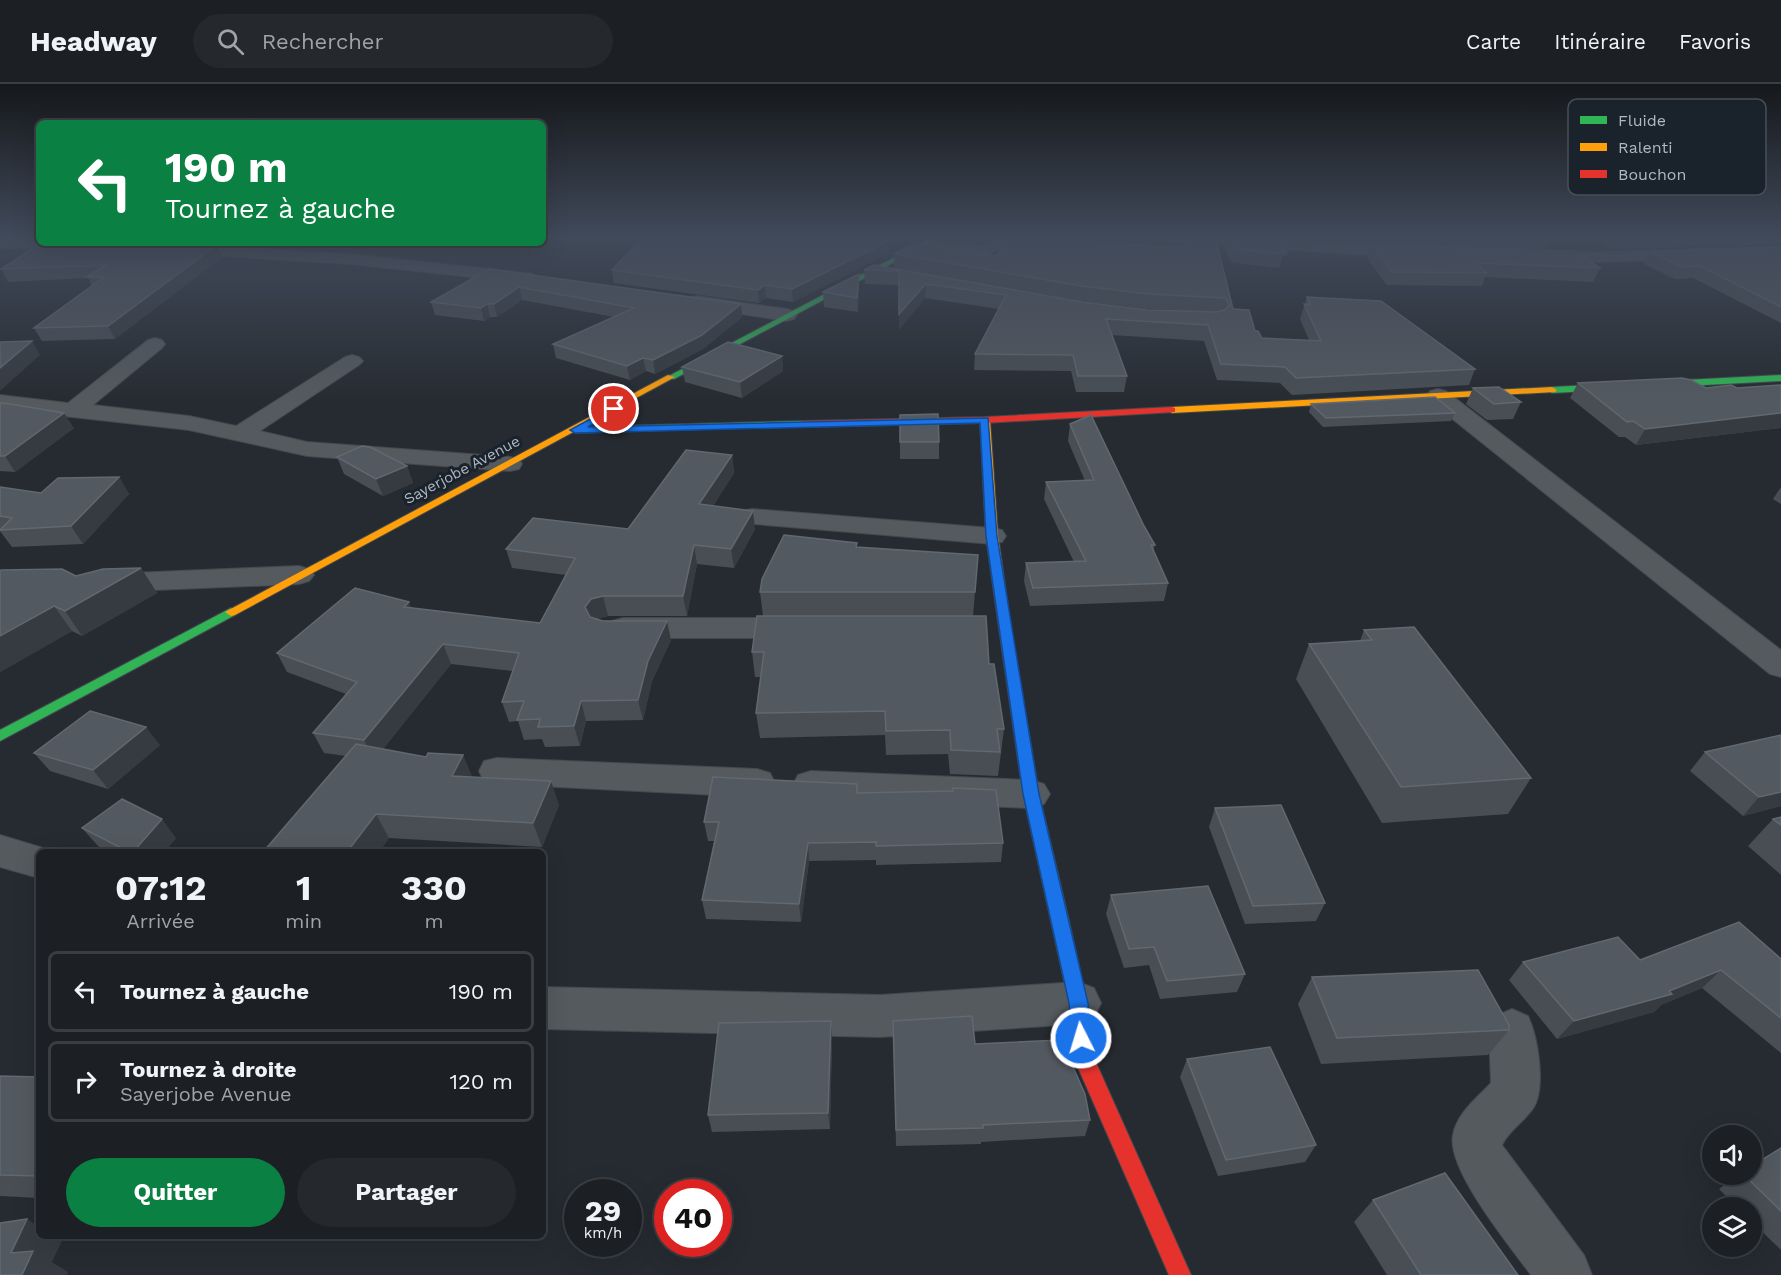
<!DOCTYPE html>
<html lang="fr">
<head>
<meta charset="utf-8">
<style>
	:root { --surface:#1c2025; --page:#25282d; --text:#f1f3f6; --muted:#a0a3a7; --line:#3a3e42; --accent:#0b8043 }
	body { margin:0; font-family:"Work Sans",sans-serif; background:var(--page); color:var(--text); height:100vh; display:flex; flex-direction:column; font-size:22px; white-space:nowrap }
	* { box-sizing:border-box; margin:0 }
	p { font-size:20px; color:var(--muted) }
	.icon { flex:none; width:33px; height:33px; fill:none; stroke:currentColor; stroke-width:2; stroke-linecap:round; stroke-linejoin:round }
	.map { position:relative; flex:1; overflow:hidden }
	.panel { position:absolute; left:36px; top:765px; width:510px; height:390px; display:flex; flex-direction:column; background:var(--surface); border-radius:9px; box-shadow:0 6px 24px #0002,0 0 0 2px var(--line) }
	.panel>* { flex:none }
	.guide { position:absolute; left:36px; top:36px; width:510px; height:126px; border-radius:9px; box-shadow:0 6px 24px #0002,0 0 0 2px var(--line); background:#0b8043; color:#fff; overflow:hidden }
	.buttons { position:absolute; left:1702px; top:1041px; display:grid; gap:12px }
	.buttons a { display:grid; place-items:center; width:60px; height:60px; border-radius:50%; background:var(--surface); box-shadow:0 6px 24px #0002,0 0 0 2px var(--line); font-size:30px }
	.speed { position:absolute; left:564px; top:1095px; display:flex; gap:12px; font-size:30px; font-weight:700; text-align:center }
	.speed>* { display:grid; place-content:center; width:78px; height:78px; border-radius:50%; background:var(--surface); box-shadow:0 6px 24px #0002,0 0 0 2px var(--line); line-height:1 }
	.speed small { font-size:15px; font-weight:400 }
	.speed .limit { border:9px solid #d22; background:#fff; color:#111 }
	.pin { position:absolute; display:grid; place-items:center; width:51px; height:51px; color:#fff; margin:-26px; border:3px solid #fff; border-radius:50%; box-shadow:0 2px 6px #0007 }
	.me { position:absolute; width:66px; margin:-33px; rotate:355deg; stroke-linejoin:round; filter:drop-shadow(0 0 4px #0008) }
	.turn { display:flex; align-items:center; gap:21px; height:126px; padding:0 30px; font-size:27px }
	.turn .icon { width:78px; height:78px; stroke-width:2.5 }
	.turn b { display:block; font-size:42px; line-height:51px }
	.eta { display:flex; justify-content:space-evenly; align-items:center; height:102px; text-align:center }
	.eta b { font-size:36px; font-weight:700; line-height:42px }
	.button { display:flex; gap:12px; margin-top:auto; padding:12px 30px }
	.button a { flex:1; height:69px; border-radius:36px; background:var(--accent); color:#fff; font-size:24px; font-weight:700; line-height:69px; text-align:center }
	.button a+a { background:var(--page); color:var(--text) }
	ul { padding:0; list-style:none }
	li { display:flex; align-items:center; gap:18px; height:81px; margin:0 12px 9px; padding:0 18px; border:3px solid var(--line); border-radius:9px }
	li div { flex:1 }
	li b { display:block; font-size:22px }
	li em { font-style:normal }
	header { display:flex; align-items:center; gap:36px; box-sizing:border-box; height:84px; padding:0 30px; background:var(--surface); border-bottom:2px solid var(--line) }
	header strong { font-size:28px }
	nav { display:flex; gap:33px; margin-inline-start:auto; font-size:21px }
	.search { width:420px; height:54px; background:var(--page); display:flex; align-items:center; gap:15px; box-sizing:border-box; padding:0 21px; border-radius:33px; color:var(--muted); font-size:22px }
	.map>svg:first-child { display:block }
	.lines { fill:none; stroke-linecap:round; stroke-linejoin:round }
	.street-casing { stroke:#43484e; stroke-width:2 }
	.fast-casing { stroke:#43484e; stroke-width:2 }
	.slow-casing { stroke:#43484e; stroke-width:2 }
	.jam-casing { stroke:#43484e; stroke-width:2 }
	.street { fill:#555a5f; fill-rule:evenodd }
	.fast { fill:#30b455; fill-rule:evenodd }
	.slow { fill:#ff9f0a; fill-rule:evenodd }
	.jam { fill:#e5322d; fill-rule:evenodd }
	.wall { fill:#484e54 }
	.shaded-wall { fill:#363b41 }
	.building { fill:#535960; stroke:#616870; stroke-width:1.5 }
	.route { fill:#1a73e8; stroke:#114b97; stroke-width:1.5 }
	.labels { text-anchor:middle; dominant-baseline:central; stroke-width:6; stroke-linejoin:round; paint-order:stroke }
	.far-street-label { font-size:15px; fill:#afb8c3; stroke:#1a222b }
	.key { fill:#1a222b; stroke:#474f59; stroke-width:1.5 }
	.key-label { font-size:16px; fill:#afb8c3 }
</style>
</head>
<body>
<header>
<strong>Headway</strong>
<div class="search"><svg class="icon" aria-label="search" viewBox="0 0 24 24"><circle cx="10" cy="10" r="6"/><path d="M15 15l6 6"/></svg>Rechercher</div>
<nav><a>Carte</a><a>Itinéraire</a><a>Favoris</a></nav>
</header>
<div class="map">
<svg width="1781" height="1191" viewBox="0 0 1781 1191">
	<rect width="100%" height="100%" fill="#262b31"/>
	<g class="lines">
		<!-- street casing -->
		<g class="street-casing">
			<g id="street">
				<polygon points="1002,152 1052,153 1060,158 1052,163 1010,161 982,172 928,164 920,159 928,154 981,162"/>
				<polygon points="1152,152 1241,152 1413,164 1419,165 1422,169 1419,173 1413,174 1160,157"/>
				<polygon points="0,154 39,155 39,159 91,159 92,161 84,166 0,164"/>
				<polygon points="175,160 351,170 527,189 533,190 536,194 533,198 527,199 351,180 169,169 167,165 169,161"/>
				<polygon points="1781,162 1781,172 1596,178 1539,177 1533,176 1530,172 1533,168 1539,167 1596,168"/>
				<polygon points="697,212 787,225 794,227 797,231 794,235 787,237 690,222 688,218 690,214"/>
				<polygon points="155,254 162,256 165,260 162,264 93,321 189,332 236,342 345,273 352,271 359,273 363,277 359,281 260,347 307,358 510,373 519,375 522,380 519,385 510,387 307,372 189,346 0,325 0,311 68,319 148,256"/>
				<polygon points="1438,305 1446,307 1781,566 1781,593 1770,590 1430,317 1427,312 1430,307"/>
				<polygon points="752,425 992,444 1002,446 1006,452 1002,458 992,460 742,439 739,433 742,427"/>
				<polygon points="299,482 309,485 314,491 309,497 299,500 107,508 97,505 92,499 97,493 107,490"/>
				<polygon points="623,534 799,534 810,537 815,544 810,551 799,554 623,554 612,551 607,544 612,537"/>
				<polygon points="497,674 757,685 770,689 775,699 770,709 757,713 497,700 484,697 479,687 484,677"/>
				<polygon points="811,687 1031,696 1044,700 1050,710 1044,720 1031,724 811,715 798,711 793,701 798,691"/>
				<polygon points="0,751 53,767 39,768 39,794 0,783"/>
				<polygon points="1078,898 1094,904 1101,919 1094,934 1078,940 880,953 543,945 543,903 880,911"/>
				<path d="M1512,925L1528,932C1538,953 1547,1006 1532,1026C1523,1038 1508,1048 1502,1061L1584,1171L1592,1191H1531C1510,1162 1446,1085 1453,1051C1457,1029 1477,1014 1491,999L1489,947L1496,932Z"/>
			</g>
		</g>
		<!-- fast casing -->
		<g class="fast-casing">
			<g id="fast">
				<polygon points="935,152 944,152 674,295 667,293"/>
				<polygon points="1781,291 1781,297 1552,309 1547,306 1552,303"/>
				<polygon points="802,337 805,338 805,342 575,349 570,346 575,343"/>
				<polygon points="231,524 237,528 235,531 0,657 0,646"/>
			</g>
		</g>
		<!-- slow casing -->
		<g class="slow-casing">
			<g id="slow">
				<polygon points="668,291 675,293 235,531 231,532 225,528"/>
				<polygon points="1552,303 1557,306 1555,308 1172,329 1167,326 1172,323"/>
				<polygon points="985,333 990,336 998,452 1011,544 1039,710 1069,837 1066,842 1060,844 1054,842 1051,837 1023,710 999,544 986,452 980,336"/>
			</g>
		</g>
		<!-- jam casing -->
		<g class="jam-casing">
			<g id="jam">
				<polygon points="1172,323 1175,324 1175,328 985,339 802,343 797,340 802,337 985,333"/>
				<polygon points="1060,830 1066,832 1069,837 1087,919 1093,972 1191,1191 1169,1191 1073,972 1069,919 1051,837 1054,832"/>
			</g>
		</g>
		<!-- street -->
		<use href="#street" class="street"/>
		<!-- fast -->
		<use href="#fast" class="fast"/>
		<!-- slow -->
		<use href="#slow" class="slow"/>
		<!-- jam -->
		<use href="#jam" class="jam"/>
	</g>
	<!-- wall -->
	<g class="wall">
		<polygon points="1179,152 1215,152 1233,225 1262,254 1309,256 1300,235 1307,213 1475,285 1469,301 1292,311 1280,299 1217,296 1204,257 1112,251 1127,292 1124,308 1076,308 1071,287 974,286 975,270 999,225 925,214 899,246 899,201 865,200 864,186 874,181 1082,218 1147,226 1193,227 1145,225 1080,217 894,184 894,170 997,172 1101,159 1178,163 1177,161"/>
		<polygon points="1227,152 1245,152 1291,156 1287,172 1283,171 1279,184 1231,178 1225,164"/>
		<polygon points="1246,152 1292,152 1291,155"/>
		<polygon points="1338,152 1551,152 1545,165 1434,163 1341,158"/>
		<polygon points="1588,152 1781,152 1781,160 1613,165"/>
		<polygon points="186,159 240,159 239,160"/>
		<polygon points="889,159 889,169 793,218 766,214 759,219 614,199 612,186"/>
		<polygon points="217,161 222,173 115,255 42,257 34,244 92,202 88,194 8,198 1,185"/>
		<polygon points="1371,161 1600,184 1593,198 1485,193 1482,202 1387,201 1367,174"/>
		<polygon points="1781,163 1781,239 1693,194 1675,195 1644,180 1650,168"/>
		<polygon points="489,185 741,220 742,233 703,265 655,290 646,287 630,296 556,274 553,260 614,233 522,216 497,233 490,233 484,237 435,231 431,218"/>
		<polygon points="859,203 858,228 824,223 823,208"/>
		<polygon points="782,272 783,287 742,314 685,298 682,283"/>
		<polygon points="1578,299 1737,304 1781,301 1781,344 1636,361 1625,353 1619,353 1570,314"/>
		<polygon points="1473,304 1521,318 1513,335 1487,336 1466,320"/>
		<polygon points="0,319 74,344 15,388 0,387"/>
		<polygon points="1311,320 1455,329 1451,337 1323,343 1309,328"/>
		<polygon points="900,331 939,358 939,375 900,375"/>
		<polygon points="1070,340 1144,442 1155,461 1153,467 1168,499 1164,517 1030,522 1024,497 1026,479 1074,478 1044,415 1046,398 1085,397 1068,357"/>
		<polygon points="732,371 734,389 713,422 755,445 734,484 697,480 687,532 608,532 596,535 671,556 652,597 643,636 586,637 580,662 545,663 542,655 524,656 518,637 509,638 502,618 513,587 451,580 383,665 426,673 463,671 472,693 559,721 542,763 389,754 379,768 263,768 346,672 324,669 313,649 346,610 287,588 277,569 412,524 540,539 566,491 512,484 506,465 628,445"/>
		<polygon points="337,373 407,382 413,399 383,412 344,390"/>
		<polygon points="119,393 129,410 83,460 12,463 0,447 0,403 41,409"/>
		<polygon points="1781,403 1781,420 1773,415"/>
		<polygon points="978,471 973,532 763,532 760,508"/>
		<polygon points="141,484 157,509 82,552 72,547 0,588 76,492"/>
		<polygon points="757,532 989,580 1004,645 998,692 950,690 948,670 886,671 885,651 760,654 756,629 761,593 755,593 752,568"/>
		<polygon points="1364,546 1531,694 1508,730 1382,739 1296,595 1309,560 1360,557"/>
		<polygon points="160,661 108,705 50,687 34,669"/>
		<polygon points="1705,668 1781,722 1743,732 1690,687"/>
		<polygon points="857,709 1003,759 1001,778 876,781 876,776 809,777 801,838 706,835 702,816 714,757 708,757 704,738"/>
		<polygon points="1215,724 1325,819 1316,837 1245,840 1209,743"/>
		<polygon points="1781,733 1781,791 1748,762 1773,735"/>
		<polygon points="82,744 176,754 164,768 108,768 98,762"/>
		<polygon points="1111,811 1245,890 1237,908 1160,915 1149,881 1124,884 1106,830"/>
		<polygon points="1781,875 1781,969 1702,904 1661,921 1654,928 1557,955 1509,896 1523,878"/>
		<polygon points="1312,893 1509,946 1488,971 1321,980 1298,920"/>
		<polygon points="831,937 832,955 830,1045 712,1048 708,1031"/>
		<polygon points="893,937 975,960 1090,1036 1085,1052 981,1058 981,1060 896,1062"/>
		<polygon points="1187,975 1316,1061 1305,1078 1218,1092 1180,993"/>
		<polygon points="0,992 39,993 39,1114 0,1112"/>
		<polygon points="1781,1064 1781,1166 1752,1138 1752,1124 1738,1124 1719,1105 1739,1090 1752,1090"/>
		<polygon points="1373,1116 1518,1191 1387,1191 1354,1138"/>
	</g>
	<!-- shaded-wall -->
	<g class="shaded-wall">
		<polygon points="877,152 901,152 889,159 889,169 793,218 792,205"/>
		<polygon points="1100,152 1103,152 1096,173 1098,159"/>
		<polygon points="217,161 222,173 115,255 108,242"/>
		<polygon points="859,190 859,203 858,228 857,214"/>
		<polygon points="926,200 925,214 899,246 899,230"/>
		<polygon points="765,201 766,214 759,219 758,206"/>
		<polygon points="519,203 522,216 497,233 494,220"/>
		<polygon points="487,220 490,233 484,237 481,224"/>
		<polygon points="741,220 742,233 703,265 655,290 653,276"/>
		<polygon points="32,257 40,271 0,307 0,284"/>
		<polygon points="782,272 783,287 742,314 740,298"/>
		<polygon points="643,274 646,287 630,296 627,282"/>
		<polygon points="64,329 74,344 15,388 5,372"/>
		<polygon points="1781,329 1781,344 1636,361 1645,345"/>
		<polygon points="732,371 734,389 702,439 699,420"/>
		<polygon points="407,382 413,399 383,412 376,395"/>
		<polygon points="119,393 129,410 83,460 71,442"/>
		<polygon points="753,427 755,445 734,484 731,465"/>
		<polygon points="694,461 697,480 687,532 683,512"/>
		<polygon points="141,484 157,509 82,552 65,527"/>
		<polygon points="603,512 608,532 596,535 590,543 585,523 591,515"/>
		<polygon points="409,518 417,537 404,523"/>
		<polygon points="54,522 72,547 0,588 0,552"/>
		<polygon points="667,537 671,556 652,597 643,636 638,616 648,577"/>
		<polygon points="443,560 451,580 374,676 364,656"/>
		<polygon points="581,617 586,637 580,662 574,642"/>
		<polygon points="146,643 160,661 108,705 93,686"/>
		<polygon points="463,671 473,695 452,692"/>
		<polygon points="551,697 559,721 542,763 533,739"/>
		<polygon points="1781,708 1781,722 1743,732 1759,713"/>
		<polygon points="376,730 389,754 379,768 347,768"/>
		<polygon points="162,735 176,754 164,768 133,768"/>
		<polygon points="808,759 809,777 801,838 799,820"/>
		<polygon points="1721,886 1702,904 1661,921 1654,928 1557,955 1574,937 1669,907"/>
		<polygon points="831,937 832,955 830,1045 828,1029"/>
		<polygon points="27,1135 39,1143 39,1152 53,1152 62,1157 52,1178 68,1188 67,1191 22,1191 11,1169"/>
	</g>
	<!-- building -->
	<g class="building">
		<polygon points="644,152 877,152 873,154 889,157 792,205 765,201 758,206 612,186"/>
		<polygon points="1011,152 1100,152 1098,159 1185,163 1182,152 1215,152 1233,225 1249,226 1255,247 1258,247 1262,254 1321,257 1304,220 1310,221 1307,213 1381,217 1475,285 1296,294 1285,283 1221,280 1208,241 1106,235 1127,292 1078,292 1073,271 975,270 1006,211 926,200 899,230 899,187 864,186 874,181 1082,218 1147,226 1217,228 1225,226 1229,221 1225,214 1148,210 1082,202 894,170 915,159 997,172"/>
		<polygon points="1228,152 1245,152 1291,156 1291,159 1286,158 1283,170 1234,165"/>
		<polygon points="1616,152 1661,152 1618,154"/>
		<polygon points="41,159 142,159 217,161 108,242 34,244 104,193 87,193 106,181 1,185"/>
		<polygon points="1371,161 1574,167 1600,184 1476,179 1487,189 1392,188"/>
		<polygon points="1781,163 1781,223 1700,182 1681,183 1650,168"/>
		<polygon points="489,185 741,220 702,251 653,276 643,274 627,282 553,260 634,224 519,203 494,220 487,220 481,224 431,218"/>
		<polygon points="859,190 857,214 823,208"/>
		<polygon points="32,257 0,284 0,258"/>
		<polygon points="728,258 782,272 740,298 682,283"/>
		<polygon points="1682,294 1691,296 1706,304 1731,301 1737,304 1781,301 1781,329 1645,345 1633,337 1627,338 1578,299"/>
		<polygon points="1499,303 1521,318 1494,320 1473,304"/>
		<polygon points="1435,313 1455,329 1326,334 1311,320"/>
		<polygon points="0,319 4,319 64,329 5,372 0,372"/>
		<polygon points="938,330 939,358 900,358 900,331"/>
		<polygon points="1091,331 1144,442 1155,461 1151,461 1168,499 1033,504 1026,479 1086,477 1046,398 1094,396 1070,340"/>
		<polygon points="362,362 370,363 407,382 376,395 337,373"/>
		<polygon points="686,366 732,371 699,420 753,427 731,465 694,461 683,512 603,512 591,515 585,523 590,533 603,537 667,537 648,577 638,616 581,617 574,642 538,643 540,635 517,636 524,617 502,618 519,569 443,560 364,656 313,649 357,598 277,569 355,504 409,518 404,523 540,539 575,474 506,465 533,434 628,445"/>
		<polygon points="119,393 71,442 0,446 12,434 0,432 0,403 41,409 58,394"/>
		<polygon points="784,451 857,459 856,463 978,471 975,508 760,508 762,495"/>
		<polygon points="141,484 65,527 54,522 0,552 0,487 1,486 62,485 76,492 103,485"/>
		<polygon points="757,532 986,532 989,580 994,580 1004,645 997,645 1000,668 951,666 950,646 886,647 885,627 756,629 764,568 752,568"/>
		<polygon points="1414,543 1531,694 1401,703 1309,560 1372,556 1364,546"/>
		<polygon points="90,627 146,643 93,686 34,669"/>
		<polygon points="1781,651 1781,708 1759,713 1705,668"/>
		<polygon points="356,660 426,673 428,669 463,671 452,692 551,697 533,739 376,730 347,768 263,768"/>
		<polygon points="713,693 857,700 857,709 953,707 953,704 996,706 1003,759 876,762 876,758 808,759 799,820 702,816 719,738 704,738"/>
		<polygon points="122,715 162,735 133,768 129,768 82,744"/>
		<polygon points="1281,721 1325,819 1253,822 1215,724"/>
		<polygon points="1781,733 1781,741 1773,735"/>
		<polygon points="1208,802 1245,890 1167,897 1154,863 1129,865 1111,811"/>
		<polygon points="1739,838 1781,875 1781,934 1721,886 1669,907 1672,910 1574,937 1523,878 1618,853 1640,876"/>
		<polygon points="1478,886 1509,941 1509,946 1337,954 1312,893"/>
		<polygon points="972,932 975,960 1061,956 1085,1010 1090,1036 983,1041 983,1044 896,1046 893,937"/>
		<polygon points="831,937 828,1029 708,1031 719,939"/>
		<polygon points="1270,963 1316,1061 1226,1076 1187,975"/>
		<polygon points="0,992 39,993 39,1092 0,1091"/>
		<polygon points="1781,1064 1781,1127 1743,1090 1752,1090 1752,1082"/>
		<polygon points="1445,1089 1518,1191 1421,1191 1373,1116"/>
		<polygon points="27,1135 11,1169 33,1167 22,1191 0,1191 0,1139"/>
	</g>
	<!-- sky -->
	<linearGradient id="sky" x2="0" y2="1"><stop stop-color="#15181b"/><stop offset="0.48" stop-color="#414a5a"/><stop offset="1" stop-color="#414a5a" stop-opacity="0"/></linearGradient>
	<rect width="1781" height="319" fill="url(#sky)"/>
	<!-- route -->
	<polygon class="route" points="614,322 617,323 617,327 588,343 988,334 997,452 1039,710 1088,919 1091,954 1088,961 1081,963 1075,961 1072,954 1069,919 1023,710 986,452 980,339 575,349 570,346"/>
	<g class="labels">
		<!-- far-street labels -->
		<g class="far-street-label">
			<text transform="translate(462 386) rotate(-28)">Sayerjobe Avenue</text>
		</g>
	</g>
	<!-- legend -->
	<rect x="1568" y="15" width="198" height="96" rx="9" class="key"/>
	<rect x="1580" y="32" width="27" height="8" fill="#30b455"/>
	<rect x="1580" y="59" width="27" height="8" fill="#ff9f0a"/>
	<rect x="1580" y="86" width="27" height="8" fill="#e5322d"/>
	<g class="key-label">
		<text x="1618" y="42">Fluide</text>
		<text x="1618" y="69">Ralenti</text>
		<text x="1618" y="96">Bouchon</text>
	</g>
</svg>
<div class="buttons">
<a><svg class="icon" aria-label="sound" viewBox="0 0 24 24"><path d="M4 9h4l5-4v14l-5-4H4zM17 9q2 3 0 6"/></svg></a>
<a><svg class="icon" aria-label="layers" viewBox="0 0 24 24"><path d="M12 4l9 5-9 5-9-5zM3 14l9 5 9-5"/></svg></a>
</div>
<div class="speed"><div>29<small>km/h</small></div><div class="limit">40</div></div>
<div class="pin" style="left:614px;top:325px;background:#d93025"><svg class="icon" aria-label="arrive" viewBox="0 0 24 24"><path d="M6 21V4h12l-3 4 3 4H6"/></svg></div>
<svg class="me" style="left:1081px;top:954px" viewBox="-20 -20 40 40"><circle r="17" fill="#1a73e8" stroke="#fff" stroke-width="3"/><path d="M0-11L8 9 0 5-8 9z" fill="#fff"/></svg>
<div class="guide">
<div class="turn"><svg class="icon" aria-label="left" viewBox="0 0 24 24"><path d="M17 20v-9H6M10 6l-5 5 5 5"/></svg><div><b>190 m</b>Tournez à gauche</div></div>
</div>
<section class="panel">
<div class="eta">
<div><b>07:12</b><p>Arrivée</p></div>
<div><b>1</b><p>min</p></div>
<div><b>330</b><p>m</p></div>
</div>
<ul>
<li><svg class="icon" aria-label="left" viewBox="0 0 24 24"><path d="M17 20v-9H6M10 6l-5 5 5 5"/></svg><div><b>Tournez à gauche</b></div><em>190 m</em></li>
<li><svg class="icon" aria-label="right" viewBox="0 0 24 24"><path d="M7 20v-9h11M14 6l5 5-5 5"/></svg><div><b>Tournez à droite</b><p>Sayerjobe Avenue</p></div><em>120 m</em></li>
</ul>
<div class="button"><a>Quitter</a><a>Partager</a></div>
</section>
</div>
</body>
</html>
